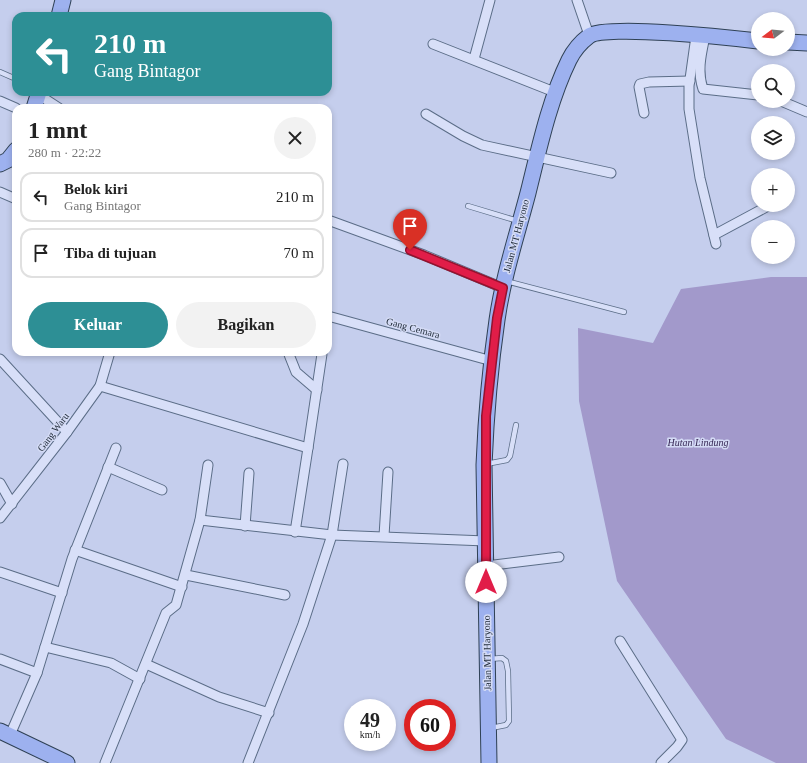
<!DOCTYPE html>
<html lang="id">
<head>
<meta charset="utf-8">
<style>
	:root { --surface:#fff; --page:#f2f2f2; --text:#222; --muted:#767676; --line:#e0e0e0; --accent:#2d8f95 }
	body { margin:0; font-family:"Times New Roman",serif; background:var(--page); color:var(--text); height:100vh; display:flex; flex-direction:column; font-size:15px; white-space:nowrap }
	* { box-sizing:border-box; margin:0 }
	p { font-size:13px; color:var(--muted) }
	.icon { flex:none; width:22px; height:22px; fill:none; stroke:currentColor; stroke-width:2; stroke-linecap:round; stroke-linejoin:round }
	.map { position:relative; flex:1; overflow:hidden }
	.panel { position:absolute; left:12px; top:104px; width:320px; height:252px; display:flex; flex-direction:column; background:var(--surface); border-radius:12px; box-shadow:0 2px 6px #0003 }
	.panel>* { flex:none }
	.guide { position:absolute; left:12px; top:12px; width:320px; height:84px; border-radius:12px; box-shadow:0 2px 6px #0003; background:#2d8f95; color:#fff; overflow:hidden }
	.needle { width:26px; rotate:254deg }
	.tools { position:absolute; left:751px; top:12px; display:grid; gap:8px }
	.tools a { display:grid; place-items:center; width:44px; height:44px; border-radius:50%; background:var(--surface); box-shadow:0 2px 6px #0003; font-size:20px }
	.speed { position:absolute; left:344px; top:699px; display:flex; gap:8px; font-size:20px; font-weight:700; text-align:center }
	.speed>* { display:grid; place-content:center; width:52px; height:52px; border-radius:50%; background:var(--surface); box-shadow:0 2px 6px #0003; line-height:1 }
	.speed small { font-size:10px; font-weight:400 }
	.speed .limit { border:6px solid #d22; background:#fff; color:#111 }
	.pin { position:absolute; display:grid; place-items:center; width:34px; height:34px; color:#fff; margin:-41px -17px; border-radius:50% 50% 50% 0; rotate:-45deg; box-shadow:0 0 4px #0007 }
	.pin .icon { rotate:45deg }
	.me { position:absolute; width:44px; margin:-22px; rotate:0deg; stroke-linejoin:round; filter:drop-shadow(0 0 3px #0008) }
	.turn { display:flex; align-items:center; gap:14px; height:84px; padding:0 16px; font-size:18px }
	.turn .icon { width:52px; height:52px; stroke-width:2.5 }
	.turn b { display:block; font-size:28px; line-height:34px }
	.round { display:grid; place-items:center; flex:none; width:42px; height:42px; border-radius:21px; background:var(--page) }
	.overview { display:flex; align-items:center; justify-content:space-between; height:68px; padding:0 16px }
	h1 { font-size:24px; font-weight:600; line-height:30px }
	.button { display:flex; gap:8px; margin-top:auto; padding:8px 16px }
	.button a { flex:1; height:46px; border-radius:24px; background:var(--accent); color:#fff; font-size:16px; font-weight:600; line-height:46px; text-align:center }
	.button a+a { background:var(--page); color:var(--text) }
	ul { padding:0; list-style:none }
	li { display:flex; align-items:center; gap:12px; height:50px; margin:0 8px 6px; padding:0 8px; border:2px solid var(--line); border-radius:12px }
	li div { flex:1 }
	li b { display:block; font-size:15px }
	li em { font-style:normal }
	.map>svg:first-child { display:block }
	.green { fill:#a299cb }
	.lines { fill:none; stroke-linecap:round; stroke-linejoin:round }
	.lane-casing { stroke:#5b6d87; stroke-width:6 }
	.street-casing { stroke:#5b6d87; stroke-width:11 }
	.primary-casing { stroke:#2f4155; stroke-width:17 }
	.lane { stroke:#d8dff8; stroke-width:4.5 }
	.street { stroke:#d8dff8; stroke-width:9 }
	.primary { stroke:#9db1ef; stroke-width:15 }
	.route-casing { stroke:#92132f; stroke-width:10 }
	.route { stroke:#e11d48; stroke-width:7 }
	.labels { text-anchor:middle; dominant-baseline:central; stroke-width:3; stroke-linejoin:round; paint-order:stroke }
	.street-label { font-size:10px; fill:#1f2a38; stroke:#d4dbf5 }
	.park-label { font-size:10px; font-style:italic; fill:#352654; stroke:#d4dbf5 }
</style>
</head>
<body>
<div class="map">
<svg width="807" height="763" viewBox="0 0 807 763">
	<rect width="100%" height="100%" fill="#c5ceed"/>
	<!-- green -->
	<polygon class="green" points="771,277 807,277 807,763 776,763 726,739 617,581 579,401 578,328 653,343 681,289"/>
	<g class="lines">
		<!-- lane casing -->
		<g class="lane-casing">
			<g id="lane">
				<polyline points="0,72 16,79"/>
				<polyline points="468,206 518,221"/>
				<polyline points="506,281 624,312"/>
				<polyline points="486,464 507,460 510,456 516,425"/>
				<polyline points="489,659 502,658 506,661 508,671 509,721 506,725 491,728"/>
			</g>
		</g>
		<!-- street casing -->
		<g class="street-casing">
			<g id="street">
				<polyline points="577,0 589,35"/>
				<polyline points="696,36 689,86 689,109 700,178 716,244"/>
				<path d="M705,36C701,55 697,71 703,89L758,95"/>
				<polyline points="433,44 557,93"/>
				<polyline points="474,59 490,0"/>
				<polyline points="39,95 59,108"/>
				<polyline points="0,101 16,108"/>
				<polyline points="781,101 807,112"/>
				<polyline points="644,113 639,87 640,84 649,82 690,81"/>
				<polyline points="426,114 463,136 482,145 611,173"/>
				<polyline points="0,192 16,199"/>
				<polyline points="328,220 424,255 503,288"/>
				<polyline points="714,235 770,205"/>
				<polyline points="328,316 492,361"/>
				<polyline points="288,352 296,372 317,390"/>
				<polyline points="0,359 67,432"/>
				<polyline points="100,386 308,448 295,532"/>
				<polyline points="308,448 322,354 320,352"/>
				<polyline points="108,467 162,490"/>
				<polyline points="0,483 12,504"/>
				<polyline points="0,518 67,432 100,386 110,352"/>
				<polyline points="200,520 332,535 486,541"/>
				<polyline points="245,526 249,473"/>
				<polyline points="384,536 388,472"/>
				<polyline points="75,550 182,587"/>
				<polyline points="486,566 559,557"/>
				<polyline points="0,572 62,593"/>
				<polyline points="186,575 285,595"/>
				<polyline points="620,641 682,740 677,747 661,763"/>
				<polyline points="45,647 111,663 140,679"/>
				<polyline points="0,659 37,673"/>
				<polyline points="146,664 219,697 269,713"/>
				<polyline points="10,735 37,673 72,559 116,448"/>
				<polyline points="105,763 166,613 176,605 200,520 208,465"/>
				<polyline points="248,763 303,624 332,535 343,464"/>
			</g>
		</g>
		<!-- primary casing -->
		<g class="primary-casing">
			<g id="primary">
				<polyline points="59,16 63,0"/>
				<polyline points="788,42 807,43"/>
				<polyline points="34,108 39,92"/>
				<polyline points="0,164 8,160 16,150"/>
				<polyline points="0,731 67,763"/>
				<path d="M489,763L484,465C486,416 490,368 497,320C503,277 517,235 528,193C539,149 549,101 569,60C573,52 581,42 589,36C605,24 732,38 758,41"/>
			</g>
		</g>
		<!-- lane -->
		<use href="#lane" class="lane"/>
		<!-- street -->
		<use href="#street" class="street"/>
		<!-- primary -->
		<use href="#primary" class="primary"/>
	</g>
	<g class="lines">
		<!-- route casing -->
		<g class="route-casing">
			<polyline id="route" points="410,250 503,288 497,318 486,416 486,582"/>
		</g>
		<!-- route -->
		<use href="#route" class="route"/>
	</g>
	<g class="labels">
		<!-- street labels -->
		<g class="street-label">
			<text transform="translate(516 236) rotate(-75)">Jalan MT Haryono</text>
			<text transform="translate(413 328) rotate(15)">Gang Cemara</text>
			<text transform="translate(53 432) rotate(-53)">Gang Waru</text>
			<text transform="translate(487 653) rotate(-91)">Jalan MT Haryono</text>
		</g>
		<!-- park labels -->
		<g class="park-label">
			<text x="698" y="442">Hutan Lindung</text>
		</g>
	</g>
</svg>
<div class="tools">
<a><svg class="needle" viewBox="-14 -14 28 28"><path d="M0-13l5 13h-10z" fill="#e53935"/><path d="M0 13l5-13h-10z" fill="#767676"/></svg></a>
<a><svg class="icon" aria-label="search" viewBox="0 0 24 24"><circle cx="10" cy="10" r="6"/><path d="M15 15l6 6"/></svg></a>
<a><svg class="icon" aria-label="layers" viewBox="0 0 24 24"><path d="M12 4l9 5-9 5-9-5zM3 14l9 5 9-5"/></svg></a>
<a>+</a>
<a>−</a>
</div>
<div class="speed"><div>49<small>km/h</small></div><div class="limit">60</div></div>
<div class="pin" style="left:410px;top:250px;background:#d93025"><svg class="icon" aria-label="arrive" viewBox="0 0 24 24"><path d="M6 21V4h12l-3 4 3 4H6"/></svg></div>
<svg class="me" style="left:486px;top:582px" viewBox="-20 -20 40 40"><circle r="19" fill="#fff"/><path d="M0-13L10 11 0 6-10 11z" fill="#e11d48"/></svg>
<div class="guide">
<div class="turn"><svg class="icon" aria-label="left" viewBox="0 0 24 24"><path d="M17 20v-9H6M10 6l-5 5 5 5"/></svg><div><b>210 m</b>Gang Bintagor</div></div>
</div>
<section class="panel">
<div class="overview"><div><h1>1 mnt</h1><p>280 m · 22:22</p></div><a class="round"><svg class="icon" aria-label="close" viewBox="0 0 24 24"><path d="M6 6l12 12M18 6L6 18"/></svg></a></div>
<ul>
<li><svg class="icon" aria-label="left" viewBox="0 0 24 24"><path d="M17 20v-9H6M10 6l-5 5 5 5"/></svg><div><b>Belok kiri</b><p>Gang Bintagor</p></div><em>210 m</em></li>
<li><svg class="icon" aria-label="arrive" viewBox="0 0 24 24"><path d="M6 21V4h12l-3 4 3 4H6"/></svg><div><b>Tiba di tujuan</b></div><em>70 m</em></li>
</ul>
<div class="button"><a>Keluar</a><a>Bagikan</a></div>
</section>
</div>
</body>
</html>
